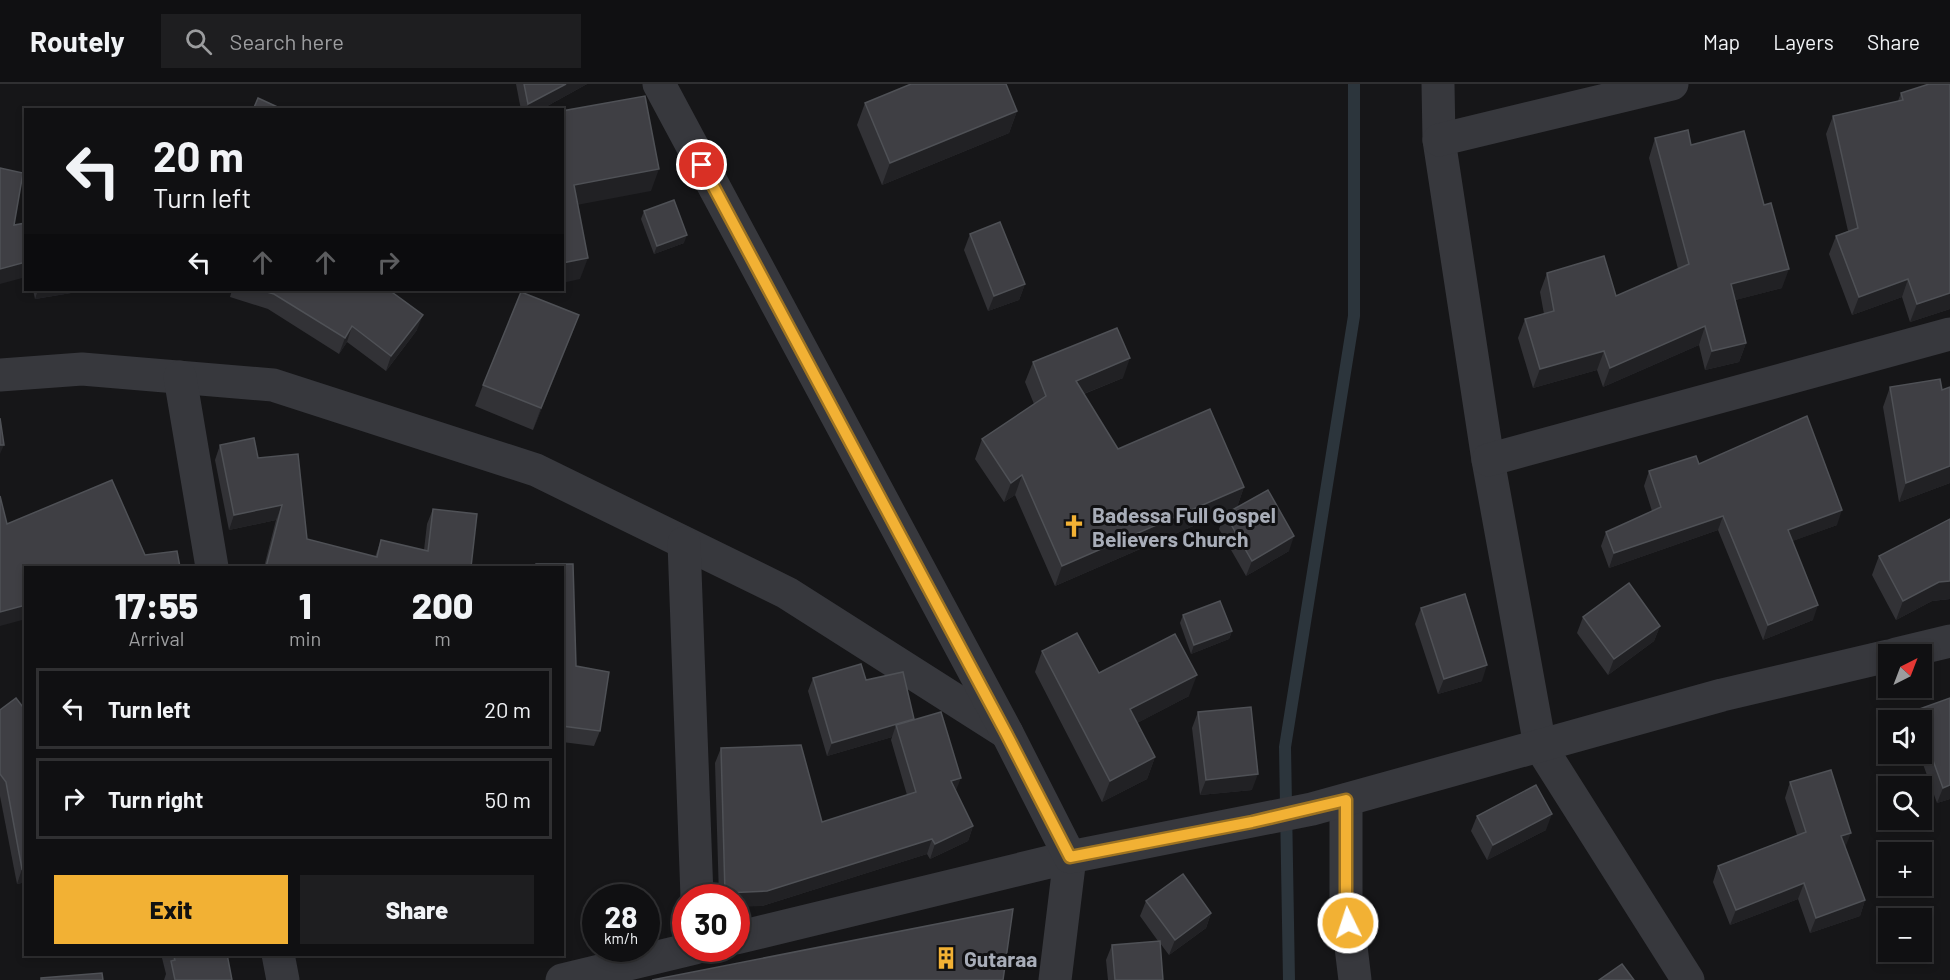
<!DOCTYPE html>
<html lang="en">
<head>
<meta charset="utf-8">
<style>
	:root { --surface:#101012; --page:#1e1e20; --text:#f1f3f6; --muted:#9c9d9f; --line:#303032; --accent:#f2b134 }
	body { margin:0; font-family:Barlow,sans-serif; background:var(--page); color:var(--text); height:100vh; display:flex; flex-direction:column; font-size:22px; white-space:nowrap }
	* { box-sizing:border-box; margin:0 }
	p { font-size:20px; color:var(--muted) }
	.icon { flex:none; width:33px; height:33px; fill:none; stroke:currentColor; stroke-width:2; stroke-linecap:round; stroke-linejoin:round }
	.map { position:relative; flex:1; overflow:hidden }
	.drawer { position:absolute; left:24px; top:482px; width:540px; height:390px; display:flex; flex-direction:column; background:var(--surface); border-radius:0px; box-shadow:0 3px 9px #0003,0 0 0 2px var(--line) }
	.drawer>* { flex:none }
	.hud { position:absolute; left:24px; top:24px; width:540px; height:183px; border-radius:0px; box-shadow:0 3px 9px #0003,0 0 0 2px var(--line); background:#101012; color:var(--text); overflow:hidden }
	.needle { width:39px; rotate:42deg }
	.fabs { position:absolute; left:1878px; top:560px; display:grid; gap:12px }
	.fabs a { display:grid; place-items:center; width:54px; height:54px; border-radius:0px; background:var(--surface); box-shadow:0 3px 9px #0003,0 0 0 2px var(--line); font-size:30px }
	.speed { position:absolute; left:582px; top:800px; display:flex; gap:12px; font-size:30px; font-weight:700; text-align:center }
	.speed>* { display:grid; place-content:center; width:78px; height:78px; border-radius:50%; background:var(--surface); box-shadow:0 3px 9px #0003,0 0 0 2px var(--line); line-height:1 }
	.speed small { font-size:15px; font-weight:400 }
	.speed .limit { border:9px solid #d22; background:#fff; color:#111 }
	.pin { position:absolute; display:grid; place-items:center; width:51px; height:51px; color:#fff; margin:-26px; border:3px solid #fff; border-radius:50%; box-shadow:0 2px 6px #0007 }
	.me { position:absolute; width:66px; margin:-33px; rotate:356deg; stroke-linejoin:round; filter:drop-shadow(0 0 4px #0008) }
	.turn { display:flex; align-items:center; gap:21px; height:126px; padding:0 30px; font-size:27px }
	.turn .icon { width:78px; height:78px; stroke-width:2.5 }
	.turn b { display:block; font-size:42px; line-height:51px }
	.lanes { display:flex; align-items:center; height:57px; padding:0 30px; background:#0003; justify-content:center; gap:30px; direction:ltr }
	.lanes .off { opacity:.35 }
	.eta { display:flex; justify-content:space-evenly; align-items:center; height:102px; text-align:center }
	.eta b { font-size:36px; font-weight:800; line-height:42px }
	.action { display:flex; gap:12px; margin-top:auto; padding:12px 30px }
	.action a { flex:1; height:69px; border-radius:0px; background:var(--accent); color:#111; font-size:24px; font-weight:800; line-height:69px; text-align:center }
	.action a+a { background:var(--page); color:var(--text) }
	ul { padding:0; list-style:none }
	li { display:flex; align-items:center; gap:18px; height:81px; margin:0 12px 9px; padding:0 18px; border:3px solid var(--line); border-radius:0px }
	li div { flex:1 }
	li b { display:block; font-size:22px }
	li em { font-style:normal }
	header { display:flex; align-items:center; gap:36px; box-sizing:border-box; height:84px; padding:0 30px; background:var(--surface); border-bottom:2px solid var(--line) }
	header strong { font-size:28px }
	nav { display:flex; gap:33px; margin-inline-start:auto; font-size:21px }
	.search { width:420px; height:54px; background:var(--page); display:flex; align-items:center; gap:15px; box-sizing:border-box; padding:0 21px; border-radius:0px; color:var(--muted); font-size:22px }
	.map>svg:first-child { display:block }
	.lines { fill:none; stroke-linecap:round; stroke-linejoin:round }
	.stream { stroke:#2c353c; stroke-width:12 }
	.minor { stroke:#37383d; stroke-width:33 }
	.tertiary { stroke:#37383d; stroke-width:33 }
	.wall { fill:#323236 }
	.shaded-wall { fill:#212124 }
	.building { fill:#3f3f44; stroke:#4f5156; stroke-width:1.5 }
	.route-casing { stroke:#9d7322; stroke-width:15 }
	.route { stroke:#f2b134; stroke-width:10 }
	.labels { text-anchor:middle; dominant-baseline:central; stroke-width:6; stroke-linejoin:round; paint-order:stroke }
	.poi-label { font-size:21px; font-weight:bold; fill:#a8adb8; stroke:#111113; text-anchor:start }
</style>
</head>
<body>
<header>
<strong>Routely</strong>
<div class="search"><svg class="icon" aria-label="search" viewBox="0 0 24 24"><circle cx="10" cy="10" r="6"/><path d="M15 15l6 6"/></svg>Search here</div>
<nav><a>Map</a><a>Layers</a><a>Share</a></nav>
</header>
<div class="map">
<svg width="1950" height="896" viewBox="0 0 1950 896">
	<rect width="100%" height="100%" fill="#161618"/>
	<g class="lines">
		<!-- stream -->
		<polyline class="stream" points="1289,896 1285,663 1354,232 1354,0"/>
		<!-- minor -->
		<g class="minor">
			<polyline points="1438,0 1439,56 1488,376 1540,662 1688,896"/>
			<polyline points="1439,56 1672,0"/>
			<polyline points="0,291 82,285 273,301 536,386 787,509 1007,649"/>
			<polyline points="180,293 212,483"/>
			<polyline points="1488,376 1950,250"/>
			<polyline points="684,459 697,813"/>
			<polyline points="1346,716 1346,821 1355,896"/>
			<polyline points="736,854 1070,773 1055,896"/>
			<polyline points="278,870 283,896"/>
			<polyline points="562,896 695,864"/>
		</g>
		<!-- tertiary -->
		<g class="tertiary">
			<polyline points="659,0 1007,649 1070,773 1312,725 1722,611 1888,572"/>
			<polyline points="1896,570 1950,557"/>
		</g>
	</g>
	<!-- wall -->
	<g class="wall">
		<polygon points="516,0 587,0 540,26 521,26"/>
		<polygon points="1950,0 1950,225 1910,238 1902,213 1852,231 1829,170 1836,152 1848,147 1826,50 1833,32 1898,17 1901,9"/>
		<polygon points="865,19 1017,27 1009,49 882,101 857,41"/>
		<polygon points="1655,54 1691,61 1782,204 1735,216 1746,259 1739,278 1705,286 1699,261 1603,303 1597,286 1533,304 1518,254 1525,235 1544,230 1540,208 1547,189 1616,212 1678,185 1649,74"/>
		<polygon points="644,127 684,159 654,170 641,135"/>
		<polygon points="970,150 1025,200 1019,216 988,227 964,166"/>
		<polygon points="33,206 89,206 35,215"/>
		<polygon points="232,206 389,206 417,246 386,287 347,258 339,270 268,225 230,213"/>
		<polygon points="579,231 533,346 475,322 483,301"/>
		<polygon points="1033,278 1123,294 1084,310 1118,365 1244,403 1237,423 1055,502 1015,411 1004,418 975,375 982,355 1034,320 1025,298"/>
		<polygon points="1890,303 1942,306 1950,303 1950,399 1899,418 1883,323"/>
		<polygon points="220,361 258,374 307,455 375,473 381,456 424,466 427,440 433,425 471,483 264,483 276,436 229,446 215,376"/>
		<polygon points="1699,380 1837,441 1792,457 1813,536 1763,556 1718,446 1609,484 1601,462 1606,448 1652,427 1644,402 1649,387"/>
		<polygon points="1225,430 1289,467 1246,492 1219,445"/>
		<polygon points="1950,435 1950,515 1932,517 1896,536 1872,491 1879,472"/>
		<polygon points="536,480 573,480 576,582 609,588 600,647 594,662 562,658 562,483 535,483"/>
		<polygon points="1421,524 1482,597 1438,610 1415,540"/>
		<polygon points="1183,531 1232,547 1229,555 1191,570 1180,539"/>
		<polygon points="1583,533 1660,542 1654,557 1608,591 1577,549"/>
		<polygon points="1042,567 1099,589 1189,612 1137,639 1155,673 1147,695 1102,718 1035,588"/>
		<polygon points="813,594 866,596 914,635 956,707 973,742 968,757 930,775 927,770 762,822 736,813 719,813 715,679 721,664 822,738 907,711 891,656 892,653 827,672 808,607"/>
		<polygon points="1950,614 1950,715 1937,719 1919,669 1922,669 1922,636 1911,636 1914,627"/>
		<polygon points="0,626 26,798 17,800 0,712"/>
		<polygon points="1198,628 1252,706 1200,711 1192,644"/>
		<polygon points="1790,698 1845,764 1865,816 1860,832 1810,849 1798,815 1730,841 1713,798 1718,782 1797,751 1785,714"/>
		<polygon points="1477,732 1546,746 1487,776 1471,747"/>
		<polygon points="1146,817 1211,829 1206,844 1169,871 1160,859 1163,896 1108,896 1106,876 1112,861 1158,857 1140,832"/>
		<polygon points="161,870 227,870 232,896 164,896 166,890"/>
	</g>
	<!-- shaded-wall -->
	<g class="shaded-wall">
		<polygon points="566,0 587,0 540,26 527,26 528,20"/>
		<polygon points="1017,27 1009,49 882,101 890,79"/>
		<polygon points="659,85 651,107 566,123 574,101"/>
		<polygon points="687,151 684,159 654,170 657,162"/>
		<polygon points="588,174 580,195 562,199 562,179"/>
		<polygon points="26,178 26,193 0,200 0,185"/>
		<polygon points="1789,185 1782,204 1724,219 1731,200"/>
		<polygon points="1908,195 1902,213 1852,231 1859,213"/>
		<polygon points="1025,200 1019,216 988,227 994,212"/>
		<polygon points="38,206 89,206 35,215"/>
		<polygon points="1950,209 1950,225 1910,238 1917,220"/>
		<polygon points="423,231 417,246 386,287 391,272"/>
		<polygon points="579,231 571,253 533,346 541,324"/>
		<polygon points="352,242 347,258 339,270 345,254"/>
		<polygon points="1705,242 1699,261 1603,303 1610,284"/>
		<polygon points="1746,259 1739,278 1705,286 1712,267"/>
		<polygon points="1604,267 1597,286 1533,304 1540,285"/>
		<polygon points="1130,274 1123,294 1068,316 1076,297"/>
		<polygon points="0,361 4,361 0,370"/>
		<polygon points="1950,382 1950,399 1899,418 1906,399"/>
		<polygon points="1022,391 1015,411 1004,418 1011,399"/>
		<polygon points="1244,403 1237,423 1055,502 1062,482"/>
		<polygon points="282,421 276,436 229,446 234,431"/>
		<polygon points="1842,426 1837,441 1782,461 1788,446"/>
		<polygon points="1723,432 1718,446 1609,484 1614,469"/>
		<polygon points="1294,452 1289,467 1246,492 1252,477"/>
		<polygon points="1950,497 1950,515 1932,517 1896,536 1903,517 1939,498"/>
		<polygon points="26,521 26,535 0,542 0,528"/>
		<polygon points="1818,521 1813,536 1763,556 1768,541"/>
		<polygon points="1660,542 1654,557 1608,591 1614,575"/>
		<polygon points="1232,547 1229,555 1191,570 1194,561"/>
		<polygon points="1487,581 1482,597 1438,610 1444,595"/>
		<polygon points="1197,591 1189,612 1122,647 1130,625"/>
		<polygon points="914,635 896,641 892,653 827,672 832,659"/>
		<polygon points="1155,673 1147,695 1102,718 1110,697"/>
		<polygon points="1258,690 1252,706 1200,711 1206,696"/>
		<polygon points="961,694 955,709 951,697"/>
		<polygon points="1950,701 1950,715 1937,719 1943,704"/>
		<polygon points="1552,730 1546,746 1487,776 1493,761"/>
		<polygon points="973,742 968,757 930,775 935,760"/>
		<polygon points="1851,749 1845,764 1841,752"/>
		<polygon points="932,755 927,770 762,822 736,823 736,813 723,813 725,809"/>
		<polygon points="26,784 26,798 17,800 22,785"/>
		<polygon points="1804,799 1798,815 1730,841 1736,826"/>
		<polygon points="1865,816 1860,832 1810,849 1816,834"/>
		<polygon points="1211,829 1206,844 1169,871 1175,856"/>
	</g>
	<!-- building -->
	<g class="building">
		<polygon points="524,0 566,0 528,20"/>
		<polygon points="911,0 1006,0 1017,27 890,79 865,19"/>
		<polygon points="1929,0 1950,0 1950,209 1917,220 1908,195 1859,213 1836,152 1858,144 1833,32 1903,16 1901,9"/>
		<polygon points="645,12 659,85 574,101 588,174 562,179 562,27"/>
		<polygon points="258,14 284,26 253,26"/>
		<polygon points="1688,46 1691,61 1744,47 1764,121 1771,119 1789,185 1731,200 1746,259 1712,267 1705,242 1610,284 1604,267 1540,285 1525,235 1554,227 1547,189 1604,172 1616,212 1689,180 1655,54"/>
		<polygon points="0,84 23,89 14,141 26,139 26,178 0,185"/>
		<polygon points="674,116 687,151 657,162 644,127"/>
		<polygon points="1000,138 1025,200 994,212 970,150"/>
		<polygon points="260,206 389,206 423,231 391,272 352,242 345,254 274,210"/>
		<polygon points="521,208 579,231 541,324 483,301"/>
		<polygon points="1117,244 1130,274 1076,297 1118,365 1210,325 1244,403 1062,482 1022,391 1011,399 982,355 1046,312 1033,278"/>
		<polygon points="1940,295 1942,306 1950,303 1950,382 1906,399 1890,303"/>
		<polygon points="1807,332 1842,426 1788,446 1818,521 1768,541 1723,432 1614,469 1606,448 1661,423 1649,387 1696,372 1699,380"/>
		<polygon points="0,334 4,361 0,361"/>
		<polygon points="254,354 258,374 298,370 307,455 377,473 381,456 428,467 433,425 477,430 471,483 266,483 282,421 234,431 220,361"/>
		<polygon points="112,396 145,471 177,467 180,483 26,483 26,521 0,528 0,412 7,440"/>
		<polygon points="1268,406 1294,452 1252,477 1225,430"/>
		<polygon points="1950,435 1950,497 1939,498 1903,517 1879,472"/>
		<polygon points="536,480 573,480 576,582 609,588 600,647 562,642 562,483 536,483"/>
		<polygon points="1629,499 1660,542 1614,575 1583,533"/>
		<polygon points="1465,510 1487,581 1444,595 1421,524"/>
		<polygon points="1220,517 1232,547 1194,561 1183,531"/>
		<polygon points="1077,549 1099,589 1175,550 1197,591 1130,625 1155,673 1110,697 1042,567"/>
		<polygon points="861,580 866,596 903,588 914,635 832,659 813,594"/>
		<polygon points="16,614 26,627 26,784 22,785 6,698 0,690 0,626"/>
		<polygon points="1950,614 1950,701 1943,704 1922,646 1922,636 1918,636 1914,627"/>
		<polygon points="1251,623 1258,690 1206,696 1198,628"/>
		<polygon points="941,628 961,694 951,697 973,742 935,760 932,755 767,807 725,809 721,664 801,661 822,738 916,708 896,641"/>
		<polygon points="1831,686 1851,749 1841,752 1865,816 1816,834 1804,799 1736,826 1718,782 1806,748 1790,698"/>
		<polygon points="1536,701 1552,730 1493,761 1477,732"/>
		<polygon points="1183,790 1211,829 1175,856 1146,817"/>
		<polygon points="1013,825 1003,896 652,896"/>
		<polygon points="1160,857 1163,896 1115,896 1112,861"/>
		<polygon points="173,870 227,870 232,896 175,896 171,877 175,876"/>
		<polygon points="1622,880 1634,896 1599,896"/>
		<polygon points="102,889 103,896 41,896 41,894"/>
	</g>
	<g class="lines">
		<!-- route casing -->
		<g class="route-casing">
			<polyline id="route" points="702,81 1006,649 1070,773 1252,738 1346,716 1346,820 1348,839"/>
		</g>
		<!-- route -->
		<use href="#route" class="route"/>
	</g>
	<!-- icons -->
	<defs>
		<g id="church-bare" transform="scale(1.8)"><path d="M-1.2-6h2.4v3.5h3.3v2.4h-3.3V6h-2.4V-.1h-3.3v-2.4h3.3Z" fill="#f2b134" stroke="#111113" stroke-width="2.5" paint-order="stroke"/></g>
		<g id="building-bare" transform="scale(1.8)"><path d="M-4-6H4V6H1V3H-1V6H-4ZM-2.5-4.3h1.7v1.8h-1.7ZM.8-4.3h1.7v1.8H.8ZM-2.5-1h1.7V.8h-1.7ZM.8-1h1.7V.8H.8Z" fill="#f2b134" stroke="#111113" stroke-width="2.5" paint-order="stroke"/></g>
	</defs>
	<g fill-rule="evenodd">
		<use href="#church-bare" x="1074" y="442"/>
		<use href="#building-bare" x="946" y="874"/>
	</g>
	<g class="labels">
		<!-- poi labels -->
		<g class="poi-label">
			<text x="1092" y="430">Badessa Full Gospel<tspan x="1092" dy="24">Believers Church</tspan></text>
			<text x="964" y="874">Gutaraa</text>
		</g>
	</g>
</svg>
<div class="fabs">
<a><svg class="needle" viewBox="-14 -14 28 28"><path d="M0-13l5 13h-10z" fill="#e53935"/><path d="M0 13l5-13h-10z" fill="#9c9d9f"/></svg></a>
<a><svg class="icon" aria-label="sound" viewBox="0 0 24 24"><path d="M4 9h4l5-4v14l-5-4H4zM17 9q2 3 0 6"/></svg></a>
<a><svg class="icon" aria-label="search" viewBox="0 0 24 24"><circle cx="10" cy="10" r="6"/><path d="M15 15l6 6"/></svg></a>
<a>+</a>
<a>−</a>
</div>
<div class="speed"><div>28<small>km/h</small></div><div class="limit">30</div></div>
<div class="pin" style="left:702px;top:81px;background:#d93025"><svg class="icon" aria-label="arrive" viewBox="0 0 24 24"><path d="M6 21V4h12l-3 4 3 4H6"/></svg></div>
<svg class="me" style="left:1348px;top:839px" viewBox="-20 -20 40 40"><circle r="17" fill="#f2b134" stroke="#fff" stroke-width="3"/><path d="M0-11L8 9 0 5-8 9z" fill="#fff"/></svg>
<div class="hud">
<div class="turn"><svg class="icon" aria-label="left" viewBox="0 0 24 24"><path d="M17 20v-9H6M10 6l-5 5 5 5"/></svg><div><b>20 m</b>Turn left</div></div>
<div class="lanes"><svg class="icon" aria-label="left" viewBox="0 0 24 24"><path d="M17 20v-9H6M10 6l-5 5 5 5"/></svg><svg class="icon off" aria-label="ahead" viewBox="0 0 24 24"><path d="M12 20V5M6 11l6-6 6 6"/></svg><svg class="icon off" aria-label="ahead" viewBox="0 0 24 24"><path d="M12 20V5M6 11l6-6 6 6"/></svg><svg class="icon off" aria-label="right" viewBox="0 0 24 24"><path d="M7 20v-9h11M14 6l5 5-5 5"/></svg></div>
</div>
<section class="drawer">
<div class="eta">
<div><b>17:55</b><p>Arrival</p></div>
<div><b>1</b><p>min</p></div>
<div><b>200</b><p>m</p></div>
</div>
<ul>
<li><svg class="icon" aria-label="left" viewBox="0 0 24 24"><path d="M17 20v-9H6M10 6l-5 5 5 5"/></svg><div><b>Turn left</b></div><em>20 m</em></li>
<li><svg class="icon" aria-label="right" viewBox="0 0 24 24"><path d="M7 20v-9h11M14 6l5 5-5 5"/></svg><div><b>Turn right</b></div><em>50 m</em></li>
</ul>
<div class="action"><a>Exit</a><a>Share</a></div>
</section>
</div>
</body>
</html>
